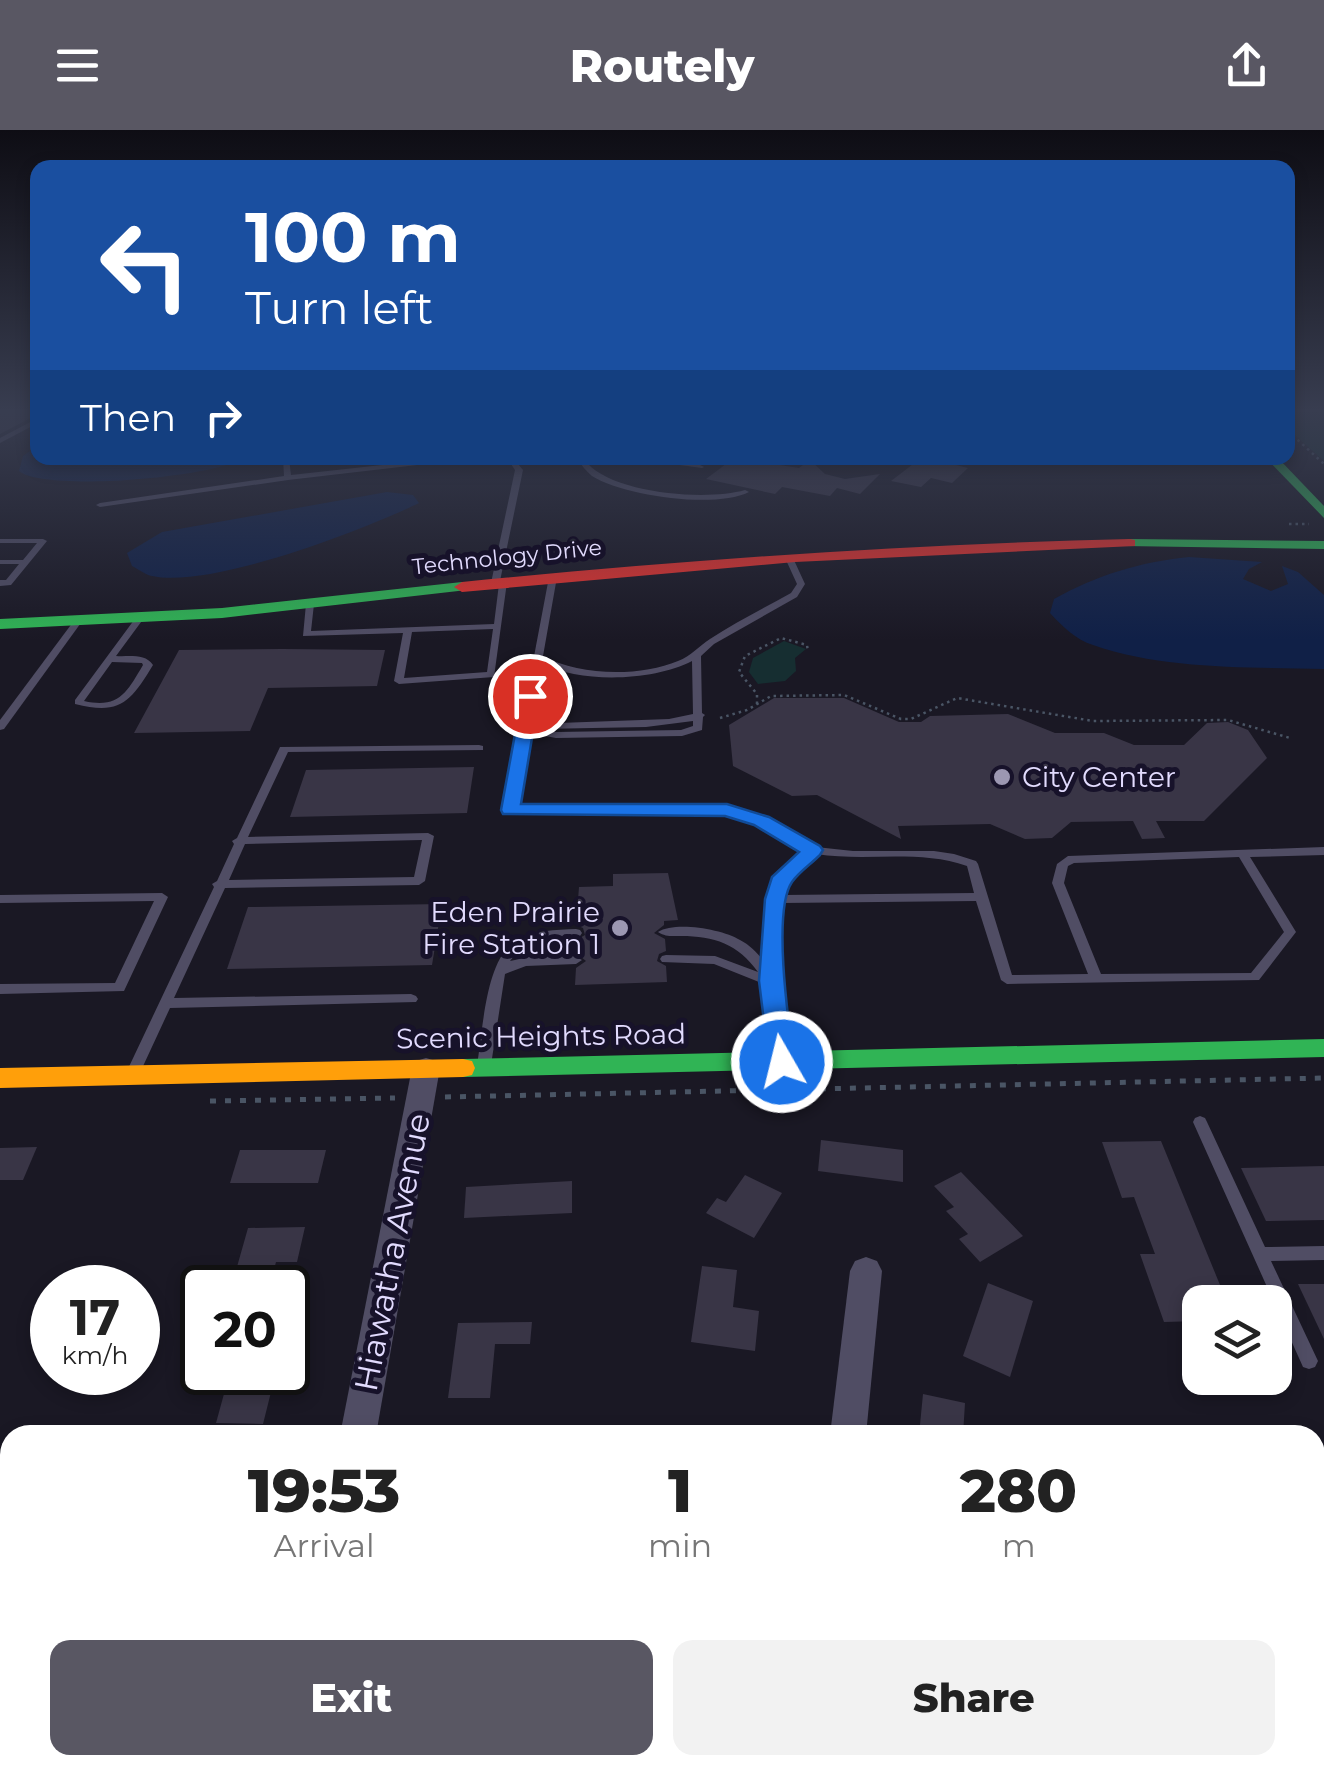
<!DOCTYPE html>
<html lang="en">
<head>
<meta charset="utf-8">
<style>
	:root { --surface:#fff; --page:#f2f2f2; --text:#222; --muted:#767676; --accent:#595763 }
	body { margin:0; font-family:Montserrat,sans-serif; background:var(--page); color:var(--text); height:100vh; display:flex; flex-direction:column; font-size:38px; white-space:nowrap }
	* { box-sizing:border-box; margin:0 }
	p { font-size:32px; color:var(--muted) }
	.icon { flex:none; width:55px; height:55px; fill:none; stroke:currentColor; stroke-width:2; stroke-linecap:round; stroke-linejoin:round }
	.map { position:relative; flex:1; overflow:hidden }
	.panel { position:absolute; left:0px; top:1295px; width:1325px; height:350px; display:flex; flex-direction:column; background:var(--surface); border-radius:30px 30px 0 0; box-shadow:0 5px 15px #0003 }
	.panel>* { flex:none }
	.guide { position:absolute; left:30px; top:30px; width:1265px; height:305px; border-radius:20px; box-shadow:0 5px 15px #0003; background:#1a4fa0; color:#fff; overflow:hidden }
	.fabs { position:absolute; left:1182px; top:1155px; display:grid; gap:20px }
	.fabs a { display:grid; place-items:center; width:110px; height:110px; border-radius:20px; background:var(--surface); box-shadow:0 5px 15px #0003; font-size:50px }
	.speed { position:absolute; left:30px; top:1135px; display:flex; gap:20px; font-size:50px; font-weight:700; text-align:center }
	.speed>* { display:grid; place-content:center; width:130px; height:130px; border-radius:50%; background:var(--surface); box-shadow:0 5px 15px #0003; line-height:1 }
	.speed small { font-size:25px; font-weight:400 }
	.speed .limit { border:5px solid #111; border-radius:15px; background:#fff; color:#111 }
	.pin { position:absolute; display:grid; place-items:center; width:85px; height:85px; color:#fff; margin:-42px; border:5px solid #fff; border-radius:50%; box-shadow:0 2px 10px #0007 }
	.me { position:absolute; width:110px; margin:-55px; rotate:352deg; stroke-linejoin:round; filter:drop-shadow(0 0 8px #0008) }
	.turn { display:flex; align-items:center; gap:35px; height:210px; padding:0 50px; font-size:45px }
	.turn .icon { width:130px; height:130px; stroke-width:2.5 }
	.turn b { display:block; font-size:70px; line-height:85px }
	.then { display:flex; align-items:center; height:95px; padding:0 50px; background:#0003; gap:20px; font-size:38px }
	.eta { display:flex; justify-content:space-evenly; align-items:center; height:170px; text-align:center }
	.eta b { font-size:60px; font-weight:800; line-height:70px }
	.primary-button { display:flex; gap:20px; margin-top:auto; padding:20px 50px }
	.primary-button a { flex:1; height:115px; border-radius:20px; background:var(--accent); color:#fff; font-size:40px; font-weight:800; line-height:115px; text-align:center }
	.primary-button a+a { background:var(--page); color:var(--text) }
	header { display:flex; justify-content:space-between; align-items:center; height:130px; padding:0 50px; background:var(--accent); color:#fff; font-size:45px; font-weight:800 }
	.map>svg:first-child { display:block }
	.green { fill:#162e31 }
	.water { fill:#102047 }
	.building { fill:#393546 }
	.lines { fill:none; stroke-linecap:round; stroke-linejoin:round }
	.path-far1 { stroke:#4a5565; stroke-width:2.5; stroke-dasharray:2.5 4; stroke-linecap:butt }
	.path { stroke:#4a5565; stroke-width:5; stroke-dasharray:6 9; stroke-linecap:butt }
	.lane { fill:#504d64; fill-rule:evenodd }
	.street { fill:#504d64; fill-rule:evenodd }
	.fast { fill:#30b455; fill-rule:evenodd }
	.slow { fill:#ff9f0a; fill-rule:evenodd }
	.jam { fill:#e5322d; fill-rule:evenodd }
	.route { fill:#1a73e8; stroke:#114b97; stroke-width:2.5 }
	.poi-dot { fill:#9c97b2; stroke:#17122a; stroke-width:4 }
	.labels { text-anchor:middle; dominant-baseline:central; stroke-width:10; stroke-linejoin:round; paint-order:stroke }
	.far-street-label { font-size:22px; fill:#e2dbfe; stroke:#17122a }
	.poi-label { font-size:28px; fill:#e2dbfe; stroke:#17122a; text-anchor:start }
	.street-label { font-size:28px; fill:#e2dbfe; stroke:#17122a }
	.near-street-label { font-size:32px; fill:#e2dbfe; stroke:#17122a }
</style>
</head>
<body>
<header><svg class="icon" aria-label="menu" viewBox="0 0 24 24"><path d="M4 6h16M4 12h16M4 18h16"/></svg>Routely<svg class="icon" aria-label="share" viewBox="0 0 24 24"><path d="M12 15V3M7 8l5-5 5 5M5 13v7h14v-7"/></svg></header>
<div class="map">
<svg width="1324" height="1645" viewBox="0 0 1324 1645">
	<rect width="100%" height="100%" fill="#1a1824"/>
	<!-- green -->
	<g class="green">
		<polygon points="1288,280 1324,280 1324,331 1288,299"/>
		<polygon points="784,511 806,519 795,528 796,541 785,551 758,554 749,542 753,528"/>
	</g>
	<!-- water -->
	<g class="water">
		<path d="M37,316L38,328H242C215,348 43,362 19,341L23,326Z"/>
		<path d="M387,362L413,365L419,373C364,400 210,459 152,446C146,445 138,439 132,436L127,423L162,402Z"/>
		<path d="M1189,427L1262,432L1249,439L1243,449L1271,461L1288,454L1282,436L1298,442L1324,465V539C1250,537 1164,540 1093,515C1076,510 1062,496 1050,483L1054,469C1097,445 1140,432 1189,427Z"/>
	</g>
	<!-- building -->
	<g class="building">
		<polygon points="0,280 38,280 38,284 0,304"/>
		<polygon points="734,328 799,338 810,330 825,344 845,349 880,344 860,364 837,358 830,366 782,357 775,364 706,349"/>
		<polygon points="921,328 927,328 968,338 952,353 931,348 921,357 891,351"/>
		<polygon points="282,519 385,520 377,556 268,558 250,601 134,603 179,520"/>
		<polygon points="774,568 844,568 899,592 921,592 930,586 1008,584 1055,603 1104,603 1134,615 1184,615 1207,593 1228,592 1248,600 1267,628 1204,691 1156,691 1165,708 1142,709 1133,691 1071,692 1052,708 1025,709 990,694 898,696 901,709 817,665 792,666 733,636 729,595"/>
		<polygon points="474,637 467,683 290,687 306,640"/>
		<polygon points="668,743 678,790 664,791 664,795 654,803 665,809 666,821 659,824 657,831 666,836 667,852 575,855 576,838 586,831 576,823 576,810 585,805 583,798 576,795 579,757 613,756 613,744"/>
		<polygon points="442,774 432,835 227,839 248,777"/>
		<polygon points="821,1010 903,1020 903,1052 818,1041"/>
		<polygon points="1161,1011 1227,1172 1200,1172 1200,1191 1164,1192 1140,1124 1155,1124 1134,1067 1122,1068 1102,1012"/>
		<polygon points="37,1017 23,1050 0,1050 0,1018"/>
		<polygon points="240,1020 326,1020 318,1053 230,1053"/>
		<polygon points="1324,1036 1324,1090 1266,1091 1241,1038"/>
		<polygon points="961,1042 1023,1106 980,1132 959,1109 968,1104 946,1081 954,1077 934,1056"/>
		<polygon points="745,1045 782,1063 754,1108 706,1083 717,1068 726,1072"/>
		<polygon points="572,1051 572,1083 464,1088 466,1057"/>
		<polygon points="305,1097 297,1132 276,1132 269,1158 231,1158 248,1098"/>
		<polygon points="702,1136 737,1140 733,1177 759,1181 755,1221 691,1212"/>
		<polygon points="988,1153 1033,1171 1010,1247 963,1226"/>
		<polygon points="1298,1154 1324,1154 1324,1209"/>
		<polygon points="532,1192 530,1214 495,1214 490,1268 448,1268 458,1193"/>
		<polygon points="230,1242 276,1242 263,1294 216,1293"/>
		<polygon points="923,1264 965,1273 963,1305 919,1305"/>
	</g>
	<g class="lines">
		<!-- path-far1 -->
		<g class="path-far1">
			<polyline points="1288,301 1324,334"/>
			<polyline points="1289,394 1309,394"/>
			<polyline points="757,574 757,564 739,542 745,526 781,508 807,515 808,522"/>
			<polyline points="720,588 747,580 771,566 844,565 901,589 911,589 957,568 1093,591 1228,590 1290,608"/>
		</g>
		<!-- path -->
		<g class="path">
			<polyline points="445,967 1324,948"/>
			<polyline points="210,971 395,968"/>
		</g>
		<!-- lane -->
		<g class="lane">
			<polygon points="38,288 38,293 0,313 0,308"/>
			<polygon points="283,328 289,328 291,345 446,328 463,328 460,330 288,350 100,377 96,375 100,373 284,346"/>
			<path d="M507,328H513L523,340L500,451L503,449L507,452L494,547L399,554L394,551L403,503L303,506L306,474L310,471L314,474L311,501L494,494L499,454L495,456L491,453L515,340ZM493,499L487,542L404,548L412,502Z"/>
			<path d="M577,328H653L700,335L704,337L702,338L643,330L587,333C615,364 707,371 745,360L749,362C715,379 624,366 592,346C586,341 581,335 577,328Z"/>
			<polygon points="0,409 43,409 47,411 11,455 0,456 0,450 6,450 19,434 0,434 0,430 23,430 37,413 0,413"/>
			<path d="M787,428H793L805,454L797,467L714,514L701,526L702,583L705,585L703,587L702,600L682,606L556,608L529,603L516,677H727L765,689L816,717L853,721H934L954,724L976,731L978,734L1012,845L1088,844L1052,753L1057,734L1068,726L1324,717V725L1250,727L1296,802L1259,850L1007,854L1001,850L976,771L782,773L776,851L789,931L787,935H777L775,931L764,854L714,834L662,832L660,829L662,826L666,825L715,826L758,842C738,814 714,806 681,806C671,806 666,807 658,802C675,791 722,799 740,810C750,815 757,823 765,832L773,752L806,721L757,693L726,683L506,682L505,680L549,447L553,445L557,447L543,526C579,546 640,547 678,531C691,526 699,516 710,509C736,492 764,478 791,463L797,454L786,430ZM692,531L693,584L669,589L531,594L542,533C580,554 654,551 692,531ZM693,591V596L681,600L556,602L540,599L646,597ZM816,724C866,732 918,719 967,736L974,763L783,765L785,753ZM1239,727L1284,802L1251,843L1101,844L1064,753L1068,736L1074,733Z"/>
			<path d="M137,486L144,488L116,526C129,527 145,523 153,535C130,573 120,585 75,574V570ZM112,532L142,533L143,535C127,562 119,579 84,571Z"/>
			<polygon points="76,488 83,490 4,599 0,600 0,590"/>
			<path d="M479,615L483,616V620L288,622L248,707L428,703L434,706L425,751L419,755L225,758L174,868L411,864L416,866L418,869L416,872L170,878L138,947H128L126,943L214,757L212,754L217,751L234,714L232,711L237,708L280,617ZM422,710L414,747L229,750L245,714Z"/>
			<polygon points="162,763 168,767 124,861 0,864 0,854 115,853 154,771 0,773 0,765"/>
			<path d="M576,799L580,800L582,803L580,806C553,810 529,807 510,831C531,826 564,819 582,830L576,834L526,836L505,844L491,935L489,939H479L477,935C483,901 485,831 515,811C533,800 556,800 576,799Z"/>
			<polygon points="1200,986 1205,988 1207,992 1265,1117 1324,1116 1324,1130 1271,1131 1318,1231 1315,1237 1309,1239 1303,1237 1193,992 1195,988"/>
		</g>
		<!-- street -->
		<g class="street">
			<polygon points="426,928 436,931 440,938 376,1305 340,1305 412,938 416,931"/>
			<polygon points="866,1127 877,1131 882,1141 866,1305 830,1305 850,1141 855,1131"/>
			<polygon points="274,1635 318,1635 316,1645 272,1645"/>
			<polygon points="678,1635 734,1635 729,1645 674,1645"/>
		</g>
		<!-- fast -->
		<g class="fast">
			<polygon points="1266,328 1278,328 1324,376 1324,388"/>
			<polygon points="1130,409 1324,411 1324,419 1125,416 1125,410"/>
			<polygon points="462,452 470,457 467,460 222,488 0,499 0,489 222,478"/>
			<polygon points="1324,909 1324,927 463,947 454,945 451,938 454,931 463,929"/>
		</g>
		<!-- slow -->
		<polygon class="slow" points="463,929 472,931 475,938 472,945 463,947 0,958 0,938"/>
		<!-- jam -->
		<path class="jam" d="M1130,409L1135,410V416L795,432L462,462L454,457L462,452C684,430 907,414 1130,409Z"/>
	</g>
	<!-- sky -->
	<linearGradient id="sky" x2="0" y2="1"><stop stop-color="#0e0d14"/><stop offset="0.55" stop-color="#383d50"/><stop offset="1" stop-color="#383d50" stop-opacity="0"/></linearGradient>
	<rect width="1324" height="510" fill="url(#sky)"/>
	<!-- route -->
	<path class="route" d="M530,561L539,566L521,674H727L769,687L820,716L823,720L820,725C811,734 799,742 792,752C772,781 789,896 794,932L791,938H773L769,932L759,851L765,769L772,747L799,722L754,695L725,686L503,684L501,680L522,566Z"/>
	<!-- markers -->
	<g class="poi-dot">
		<circle cx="1002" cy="647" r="10"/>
		<circle cx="620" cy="798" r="10"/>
	</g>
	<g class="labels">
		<!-- far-street labels -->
		<g class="far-street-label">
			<text transform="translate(507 427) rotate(-6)">Technology Drive</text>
		</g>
		<!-- poi labels -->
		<g class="poi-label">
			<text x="1022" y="647">City Center</text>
			<text x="600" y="782" text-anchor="end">Eden Prairie<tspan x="600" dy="32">Fire Station 1</tspan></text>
		</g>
		<!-- street labels -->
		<g class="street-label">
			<text transform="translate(541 906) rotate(-1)">Scenic Heights Road</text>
		</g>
		<!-- near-street labels -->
		<g class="near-street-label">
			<text transform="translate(392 1122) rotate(-79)">Hiawatha Avenue</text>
		</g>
	</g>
</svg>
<div class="fabs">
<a><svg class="icon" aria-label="layers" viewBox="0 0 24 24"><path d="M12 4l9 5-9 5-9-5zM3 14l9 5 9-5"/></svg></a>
</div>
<div class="speed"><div>17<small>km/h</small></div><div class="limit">20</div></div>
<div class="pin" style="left:530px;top:566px;background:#d93025"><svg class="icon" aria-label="arrive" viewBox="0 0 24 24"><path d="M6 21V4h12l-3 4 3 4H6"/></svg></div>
<svg class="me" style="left:782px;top:932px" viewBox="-20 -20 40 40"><circle r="17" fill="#1a73e8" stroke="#fff" stroke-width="3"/><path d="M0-11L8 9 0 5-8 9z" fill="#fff"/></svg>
<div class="guide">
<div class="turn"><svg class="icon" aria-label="left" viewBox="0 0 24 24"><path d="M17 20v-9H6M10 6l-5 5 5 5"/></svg><div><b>100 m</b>Turn left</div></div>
<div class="then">Then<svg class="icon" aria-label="right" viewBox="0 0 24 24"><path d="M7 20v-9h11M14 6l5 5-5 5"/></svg></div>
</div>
<section class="panel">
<div class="eta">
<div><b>19:53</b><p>Arrival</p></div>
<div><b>1</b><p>min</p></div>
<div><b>280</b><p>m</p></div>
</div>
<div class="primary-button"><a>Exit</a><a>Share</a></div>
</section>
</div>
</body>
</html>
